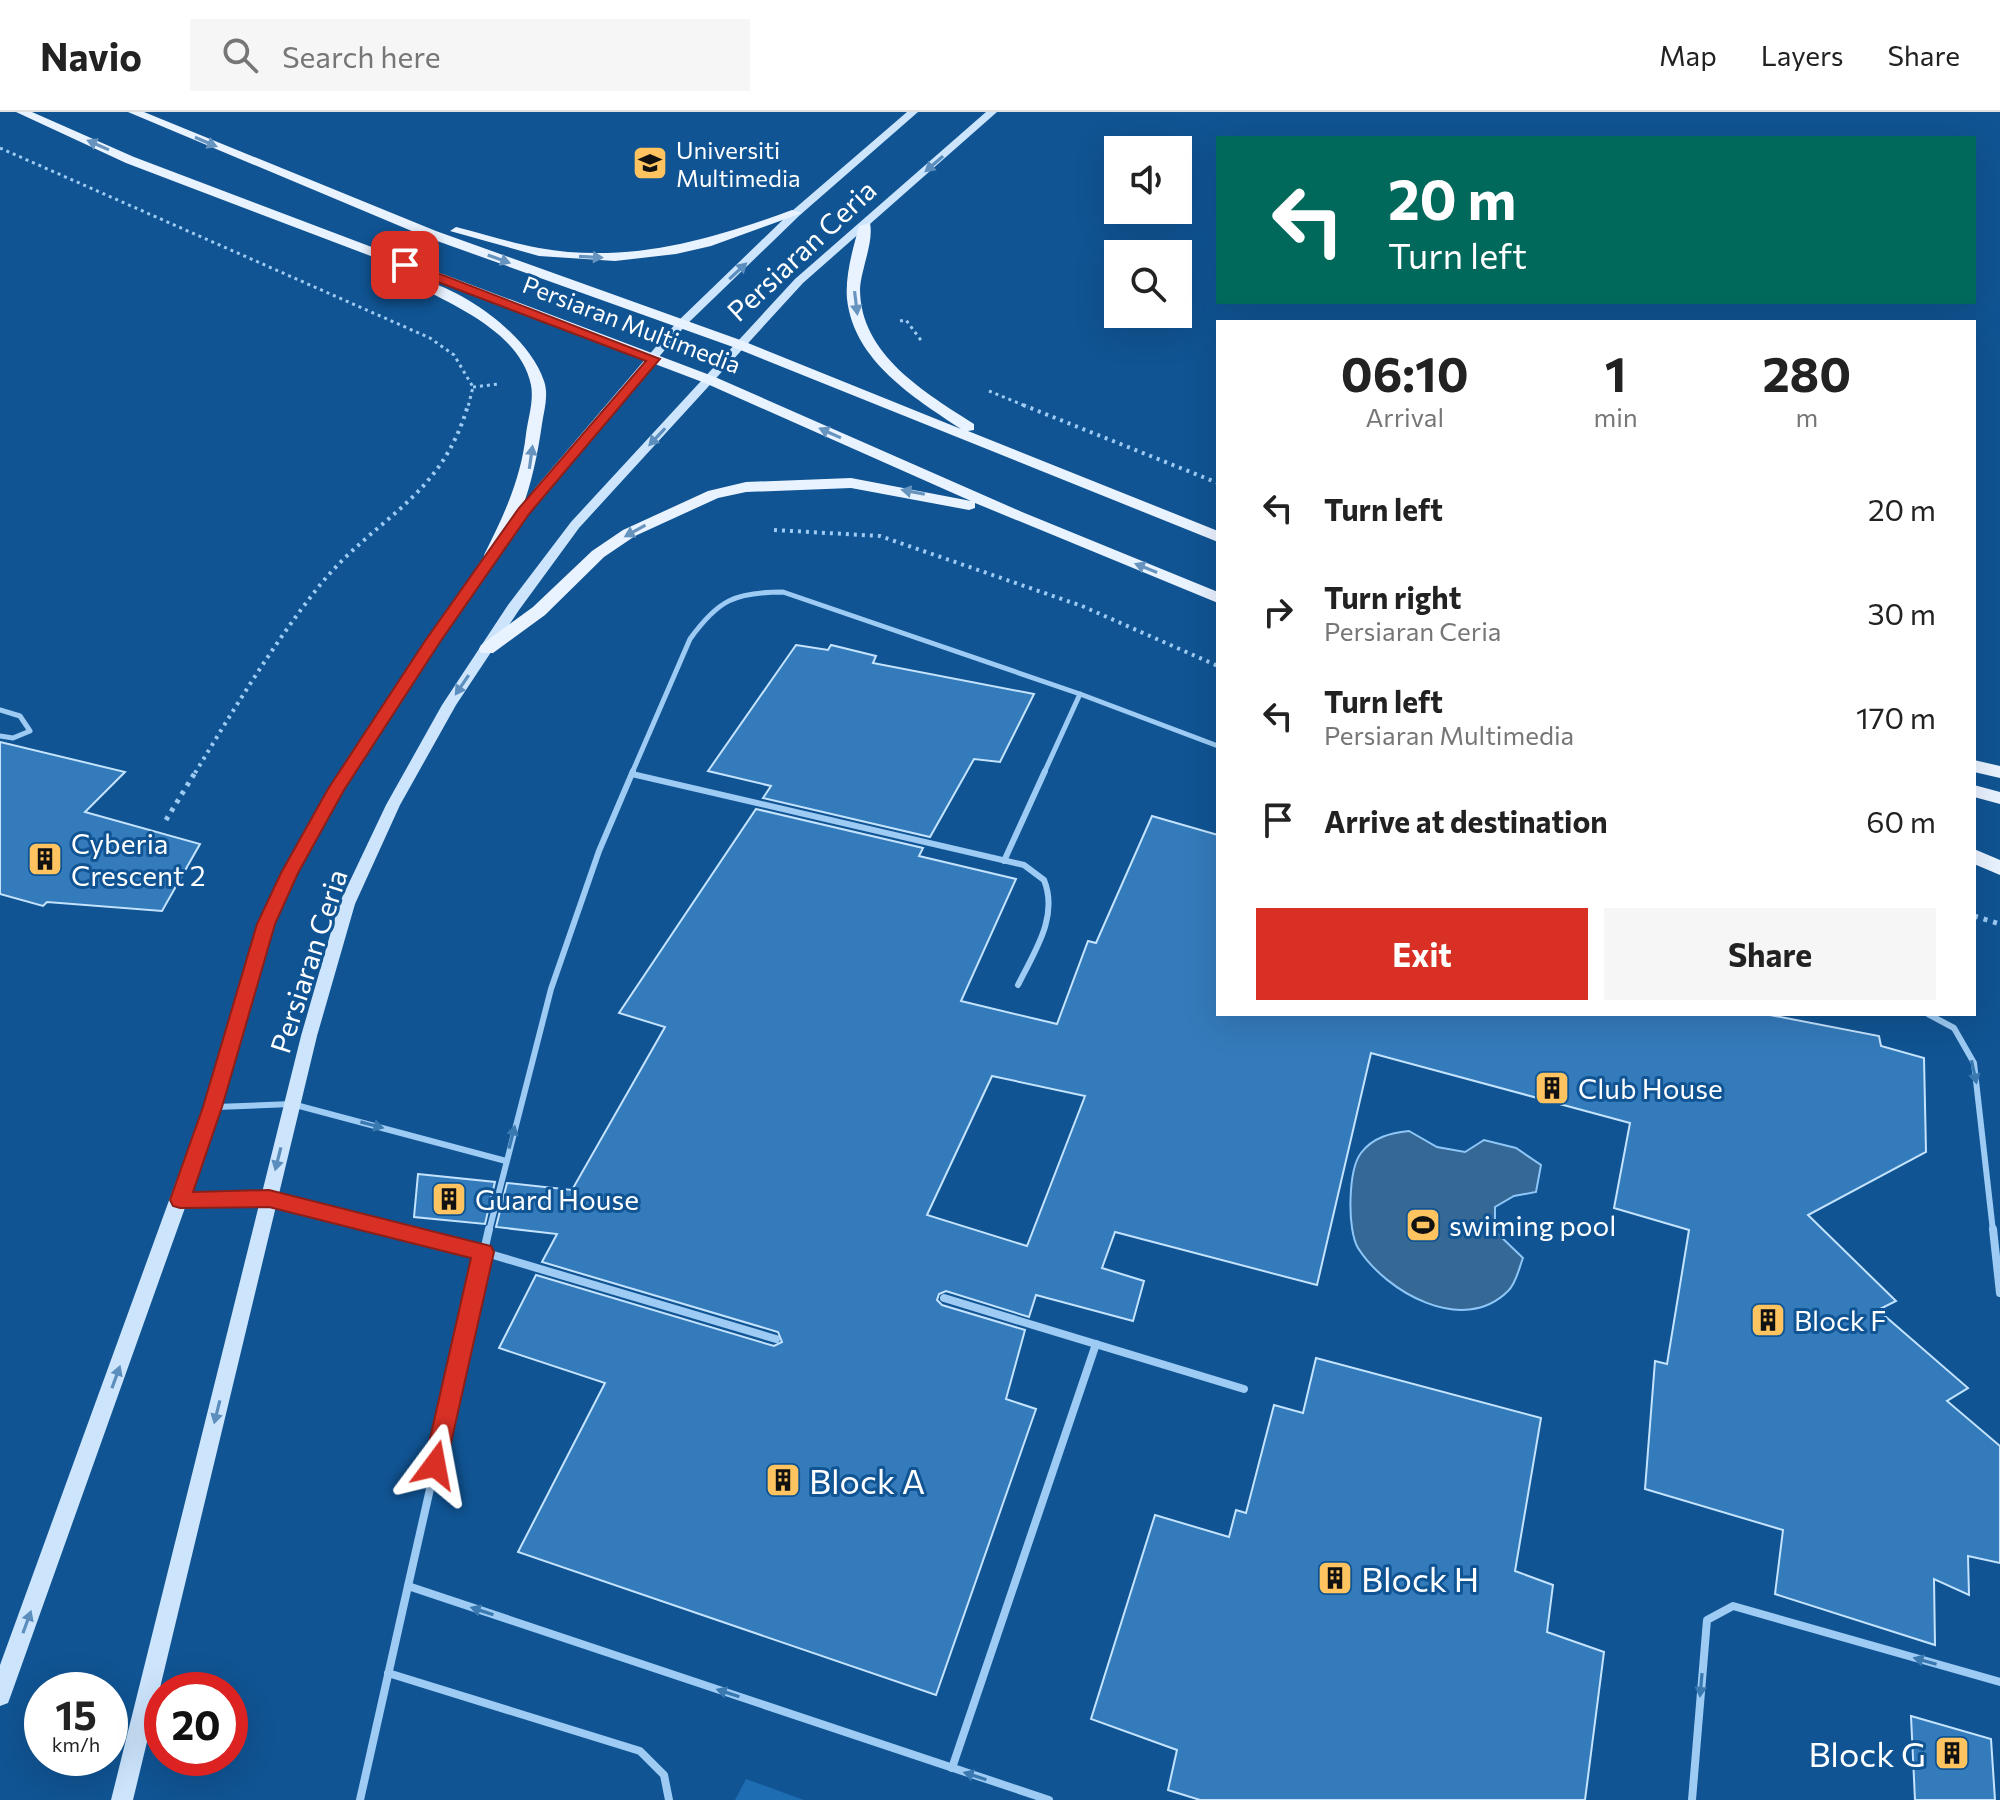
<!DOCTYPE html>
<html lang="en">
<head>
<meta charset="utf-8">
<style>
	:root { --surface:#fff; --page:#f6f6f6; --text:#222; --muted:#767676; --line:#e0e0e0; --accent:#d93025 }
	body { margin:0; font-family:Commissioner,sans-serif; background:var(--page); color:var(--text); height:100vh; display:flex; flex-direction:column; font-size:30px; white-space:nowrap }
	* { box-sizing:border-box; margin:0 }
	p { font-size:26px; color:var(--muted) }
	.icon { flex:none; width:44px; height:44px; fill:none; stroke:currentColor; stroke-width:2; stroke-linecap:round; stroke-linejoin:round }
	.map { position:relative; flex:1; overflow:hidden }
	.panel { position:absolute; left:1216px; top:208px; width:760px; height:696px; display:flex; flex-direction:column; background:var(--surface); border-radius:0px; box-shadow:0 8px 32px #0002 }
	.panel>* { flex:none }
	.hud { position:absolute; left:1216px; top:24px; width:760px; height:168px; border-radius:0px; box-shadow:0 8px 32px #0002; background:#00695c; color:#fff; overflow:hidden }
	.fabs { position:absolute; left:1104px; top:24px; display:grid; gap:16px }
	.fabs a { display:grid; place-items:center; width:88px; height:88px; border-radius:0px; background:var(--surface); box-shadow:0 8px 32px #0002; font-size:40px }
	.speed { position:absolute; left:24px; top:1560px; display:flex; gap:16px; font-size:40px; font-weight:700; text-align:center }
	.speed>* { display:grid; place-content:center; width:104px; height:104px; border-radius:50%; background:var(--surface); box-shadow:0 8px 32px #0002; line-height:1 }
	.speed small { font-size:20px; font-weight:400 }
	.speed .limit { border:12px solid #d22; background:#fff; color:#111 }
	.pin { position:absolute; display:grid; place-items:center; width:68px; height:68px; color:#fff; margin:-34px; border-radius:16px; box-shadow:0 4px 12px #0006 }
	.me { position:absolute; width:88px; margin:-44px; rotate:13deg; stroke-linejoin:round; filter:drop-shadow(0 0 6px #0008) }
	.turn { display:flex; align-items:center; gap:28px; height:168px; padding:0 40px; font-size:36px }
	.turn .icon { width:104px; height:104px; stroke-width:2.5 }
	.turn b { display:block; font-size:56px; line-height:68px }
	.eta { display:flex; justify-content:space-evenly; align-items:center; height:136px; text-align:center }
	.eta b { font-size:48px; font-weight:700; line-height:56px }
	.primary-button { display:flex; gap:16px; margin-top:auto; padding:16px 40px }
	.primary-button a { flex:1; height:92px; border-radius:0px; background:var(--accent); color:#fff; font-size:32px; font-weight:700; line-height:92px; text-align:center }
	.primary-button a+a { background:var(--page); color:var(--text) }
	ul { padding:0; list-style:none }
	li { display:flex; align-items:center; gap:24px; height:104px; padding:0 40px }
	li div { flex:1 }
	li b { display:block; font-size:30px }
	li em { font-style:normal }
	header { display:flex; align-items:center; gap:48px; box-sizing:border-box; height:112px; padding:0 40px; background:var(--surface); border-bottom:2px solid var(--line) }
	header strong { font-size:38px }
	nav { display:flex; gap:44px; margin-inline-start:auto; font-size:28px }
	.search { width:560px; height:72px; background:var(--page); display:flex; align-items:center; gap:20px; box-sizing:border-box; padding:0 28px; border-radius:0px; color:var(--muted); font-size:30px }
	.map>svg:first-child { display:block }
	.green { fill:#1e6cb1 }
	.water { fill:#366896; stroke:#8ec7f7; stroke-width:2 }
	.building { fill:#347bbb; stroke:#c4e3fe; stroke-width:2; fill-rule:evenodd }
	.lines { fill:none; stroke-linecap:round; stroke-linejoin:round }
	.path-far2 { stroke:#9dcbf4; stroke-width:3; stroke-dasharray:3 4; stroke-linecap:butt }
	.path-far1 { stroke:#9dcbf4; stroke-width:4; stroke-dasharray:3 5; stroke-linecap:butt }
	.path { stroke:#9dcbf4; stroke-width:5; stroke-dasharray:4 6; stroke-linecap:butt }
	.lane-far2 { stroke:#9dcbf4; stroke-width:5 }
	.lane-far1 { stroke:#9dcbf4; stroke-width:6 }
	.lane { stroke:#9dcbf4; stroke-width:8 }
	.secondary { fill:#cce5fd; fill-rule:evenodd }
	.primary { fill:#e9f3ff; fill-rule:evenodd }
	.oneway { fill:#6794be }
	.oneway2 { fill:#5b8ebd }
	.oneway3 { fill:#3a78b0 }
	.route { fill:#d93025; stroke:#8d1f18; stroke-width:2 }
	.labels { text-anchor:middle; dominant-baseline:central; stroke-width:6; stroke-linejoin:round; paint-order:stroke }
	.far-poi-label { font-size:24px; fill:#fff; stroke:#105493; text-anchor:start }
	.far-street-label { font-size:24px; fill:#fff; stroke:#105493 }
	.street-label { font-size:28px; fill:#fff; stroke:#105493 }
	.poi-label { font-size:28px; fill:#fff; stroke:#105493; text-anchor:start }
	.near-poi-label { font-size:34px; fill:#fff; stroke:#105493; text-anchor:start }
</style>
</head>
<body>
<header>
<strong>Navio</strong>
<div class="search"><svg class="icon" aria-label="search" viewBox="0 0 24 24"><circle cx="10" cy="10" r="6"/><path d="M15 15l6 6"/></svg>Search here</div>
<nav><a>Map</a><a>Layers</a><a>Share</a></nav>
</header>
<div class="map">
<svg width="2000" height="1688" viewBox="0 0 2000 1688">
	<rect width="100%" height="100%" fill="#105493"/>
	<!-- green -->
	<polygon class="green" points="746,1667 804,1688 735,1688"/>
	<!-- water -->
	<path class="water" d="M1409,1019L1437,1035L1465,1040L1484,1028L1516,1036L1541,1053L1536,1080L1514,1084L1495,1095V1119L1523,1146C1519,1156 1516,1172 1508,1179C1463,1224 1386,1180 1358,1136C1347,1118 1348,1058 1361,1041C1373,1025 1391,1021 1409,1019Z"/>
	<!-- building -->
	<g class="building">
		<polygon points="796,533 828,538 831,533 876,544 873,551 1034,582 1000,650 974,647 930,725 763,686 771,674 708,659"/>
		<polygon points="0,630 125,660 85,700 200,732 162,799 47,790 43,794 0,782"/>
		<path d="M756,697L923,736L919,744L1016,767L961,889L1057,912L1088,829L1096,831L1152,704L1218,723V902H1765L1879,924L1881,934L1924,946L1926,1040L1808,1103L1896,1189L1878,1198L1968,1276L1947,1289L2000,1334V1451L1968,1444L1969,1483L1934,1467L1935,1533L1775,1482L1783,1418L1645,1377L1655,1249L1667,1252L1689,1118L1614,1096L1630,1011L1371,941L1317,1173L1115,1120L1102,1156L1144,1169L1133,1209L1036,1183L1029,1205L946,1179L939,1182L937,1188L942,1193L1025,1218L1006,1287L1036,1297L936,1583L518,1440L605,1271L499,1236L536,1163L774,1234L782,1230L778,1220L542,1150L557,1122L496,1115L507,1071L572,1078L665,915L619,901ZM992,964L1085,984L1027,1134L927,1103Z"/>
		<polygon points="418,1062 495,1070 485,1112 414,1105"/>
		<polygon points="1316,1246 1541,1306 1515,1459 1553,1473 1547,1520 1604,1540 1585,1688 1200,1688 1168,1678 1177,1638 1091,1607 1155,1403 1229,1425 1236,1398 1246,1401 1274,1293 1303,1301"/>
		<polygon points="1911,1604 1991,1627 1995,1688 1915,1688"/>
	</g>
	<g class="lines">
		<!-- path-far2 -->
		<g class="path-far2">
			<polyline points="0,36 430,226 454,243 473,275 468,295"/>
			<polyline points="900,209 906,208 923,231"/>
			<polyline points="473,275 499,272"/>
			<polyline points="989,279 1028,295"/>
		</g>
		<!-- path-far1 -->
		<g class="path-far1">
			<polyline points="1023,293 1218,371"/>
			<polyline points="774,418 880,424 1082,494 1218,554"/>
			<path d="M195,661C234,597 273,532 320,473C375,405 441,387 468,293"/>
		</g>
		<!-- path -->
		<g class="path">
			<polyline points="166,708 196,659"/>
			<polyline points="1974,804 2000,812"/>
		</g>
		<!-- lane-far2 -->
		<g class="lane-far2">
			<polyline points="0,598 20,604 30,619 13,626 0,624"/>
			<path d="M632,661L690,527C718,488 735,480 783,480L1080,582L1218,634"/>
			<polyline points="1044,661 1080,582"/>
		</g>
		<!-- lane-far1 -->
		<g class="lane-far1">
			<path d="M632,662L1024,753L1044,768C1059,805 1034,840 1018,873"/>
			<polyline points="1004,749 1045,659"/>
			<polyline points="1928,902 1954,916 1974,951 1993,1119"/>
			<polyline points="216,995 292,992 506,1049"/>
			<polyline points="180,1088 269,1086 398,1119"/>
			<polyline points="489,1119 551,877 599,739 633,659"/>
		</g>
		<!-- lane -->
		<g class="lane">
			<polyline points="390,1117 483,1140 776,1227"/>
			<polyline points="489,1117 408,1474 1049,1688"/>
			<polyline points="1993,1117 2000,1181"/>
			<polyline points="944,1186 1244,1277"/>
			<polyline points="388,1561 640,1639 664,1663 669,1688"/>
			<polyline points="952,1656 1096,1232"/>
			<polyline points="360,1688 408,1474"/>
			<polyline points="1692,1688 1707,1508 1733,1494 2000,1570"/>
		</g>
		<!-- secondary -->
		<g class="secondary">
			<polygon points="907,0 918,0 800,103 685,214 544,381 497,445 359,651 297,761 274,812 221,995 11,1583 8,1591 0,1594 0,1553 203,995 258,812 281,761 345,650 487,440 536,375 677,210 792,99"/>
			<polygon points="986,0 997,0 803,171 579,416 519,498 456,593 400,693 355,792 317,924 133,1688 111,1688 301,924 339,792 386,693 442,593 508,493 571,410 795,167"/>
		</g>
		<!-- primary -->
		<g class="primary">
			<polygon points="16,0 32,0 134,45 715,265 1022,400 1218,480 1218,491 975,391 975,396 969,398 851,376 746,380 718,386 635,424 604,445 545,503 493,541 481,541 479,537 481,533 533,495 592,439 623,418 708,379 746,370 851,366 971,389 705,271 126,51"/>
			<path d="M128,0H144L436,119L743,229L961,317C913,285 854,249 847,187C845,163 853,137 859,114L870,111C874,130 861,157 860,177C860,243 926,281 974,312V318L968,319L1218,419V430L733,235L426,125Z"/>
			<path d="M792,98L802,101L711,134L676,142L615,149L539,144L450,119L456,115C484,122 511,131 539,136C627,152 710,128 792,98Z"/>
			<path d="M424,168C468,181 529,224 544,269C549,283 544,298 542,312C535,361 524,404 498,446H486L484,443C504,403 521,367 526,322C528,306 534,289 531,273C521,223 460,196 419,175L417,172Z"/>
			<polygon points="1974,648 2000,654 2000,666 1974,660"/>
			<polygon points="1974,673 2000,680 2000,692 1974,685"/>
			<polygon points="1974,737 2000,748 2000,763 1974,752"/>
		</g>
	</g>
	<!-- one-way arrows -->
	<defs><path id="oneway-solid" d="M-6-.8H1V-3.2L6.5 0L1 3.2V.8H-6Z" transform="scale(2)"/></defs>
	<g class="oneway">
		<use href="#oneway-solid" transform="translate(206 30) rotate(23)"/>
		<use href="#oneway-solid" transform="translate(98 33) rotate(-156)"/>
		<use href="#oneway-solid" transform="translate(591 145) rotate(3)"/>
		<use href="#oneway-solid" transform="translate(499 147) rotate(20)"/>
		<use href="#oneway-solid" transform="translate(856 191) rotate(83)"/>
		<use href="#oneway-solid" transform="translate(830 321) rotate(-156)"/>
		<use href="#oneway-solid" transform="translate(531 345) rotate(-82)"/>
		<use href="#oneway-solid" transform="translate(913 380) rotate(-169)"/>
		<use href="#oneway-solid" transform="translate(635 419) rotate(151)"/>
		<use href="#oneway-solid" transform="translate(1146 456) rotate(-158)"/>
	</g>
	<g class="oneway2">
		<use href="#oneway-solid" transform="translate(934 52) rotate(139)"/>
		<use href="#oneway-solid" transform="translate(738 159) rotate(-43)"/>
		<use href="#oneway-solid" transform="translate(657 325) rotate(133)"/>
		<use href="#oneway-solid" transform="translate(462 573) rotate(124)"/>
		<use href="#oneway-solid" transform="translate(278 1047) rotate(104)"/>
		<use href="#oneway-solid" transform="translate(116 1265) rotate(-70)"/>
		<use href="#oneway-solid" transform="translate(217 1300) rotate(104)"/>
		<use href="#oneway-solid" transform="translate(27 1510) rotate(-70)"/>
	</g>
	<g class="oneway3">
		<use href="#oneway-solid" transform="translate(1974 960) rotate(78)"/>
		<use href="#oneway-solid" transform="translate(372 1013) rotate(15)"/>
		<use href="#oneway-solid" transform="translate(512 1025) rotate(-76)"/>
		<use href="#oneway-solid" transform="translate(482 1499) rotate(-162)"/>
		<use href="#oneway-solid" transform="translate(1925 1549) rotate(-164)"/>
		<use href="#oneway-solid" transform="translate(1701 1573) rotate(95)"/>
		<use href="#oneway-solid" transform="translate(728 1581) rotate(-162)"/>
		<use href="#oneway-solid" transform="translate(975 1664) rotate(-162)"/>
	</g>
	<!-- route -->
	<polygon class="route" points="401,150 409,150 660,247 529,402 440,530 344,678 298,761 275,812 222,995 193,1080 269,1078 491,1134 494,1140 446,1353 443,1360 435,1363 427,1360 424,1353 471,1146 269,1095 180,1096 173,1094 170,1088 203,995 257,812 281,761 328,677 425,529 519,396 646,249 401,156"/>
	<!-- icons -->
	<defs>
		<g id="university-square" transform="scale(1.8)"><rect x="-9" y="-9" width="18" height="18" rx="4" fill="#ffc45f" stroke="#105493"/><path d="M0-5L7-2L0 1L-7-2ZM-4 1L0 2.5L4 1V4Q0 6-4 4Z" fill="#111"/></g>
		<g id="building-square" transform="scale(1.8)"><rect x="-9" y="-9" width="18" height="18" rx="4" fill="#ffc45f" stroke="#105493"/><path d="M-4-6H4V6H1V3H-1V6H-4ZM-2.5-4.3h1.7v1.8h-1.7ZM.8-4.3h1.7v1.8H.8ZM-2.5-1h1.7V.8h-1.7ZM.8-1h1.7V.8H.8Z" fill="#111"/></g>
		<g id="stadium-square" transform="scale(1.8)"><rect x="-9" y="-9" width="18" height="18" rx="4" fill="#ffc45f" stroke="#105493"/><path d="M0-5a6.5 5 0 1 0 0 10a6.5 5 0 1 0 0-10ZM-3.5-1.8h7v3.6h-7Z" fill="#111"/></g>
	</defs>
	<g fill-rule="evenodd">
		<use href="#university-square" x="650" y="51"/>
		<use href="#building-square" x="45" y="747"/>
		<use href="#building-square" x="1552" y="976"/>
		<use href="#building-square" x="449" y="1087"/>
		<use href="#stadium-square" x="1423" y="1113"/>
		<use href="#building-square" x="1768" y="1208"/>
		<use href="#building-square" x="783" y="1368"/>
		<use href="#building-square" x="1335" y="1466"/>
		<use href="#building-square" x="1952" y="1641"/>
	</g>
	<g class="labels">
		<!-- far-poi labels -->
		<g class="far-poi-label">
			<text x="676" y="37">Universiti<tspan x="676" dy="28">Multimedia</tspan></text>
		</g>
		<!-- far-street labels -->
		<g class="far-street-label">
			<text transform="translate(632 212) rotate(21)">Persiaran Multimedia</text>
		</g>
		<!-- street labels -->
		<g class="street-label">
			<text transform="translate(801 138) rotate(-43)">Persiaran Ceria</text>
			<text transform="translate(308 849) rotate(-72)">Persiaran Ceria</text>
		</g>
		<!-- poi labels -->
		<g class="poi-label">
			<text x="71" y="731">Cyberia<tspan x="71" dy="32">Crescent 2</tspan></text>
			<text x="1578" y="976">Club House</text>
			<text x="475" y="1087">Guard House</text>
			<text x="1449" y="1113">swiming pool</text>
			<text x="1794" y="1208">Block F</text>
		</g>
		<!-- near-poi labels -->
		<g class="near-poi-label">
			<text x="809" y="1368">Block A</text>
			<text x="1361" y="1466">Block H</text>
			<text x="1926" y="1641" text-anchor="end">Block G</text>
		</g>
	</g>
</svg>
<div class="fabs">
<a><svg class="icon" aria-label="sound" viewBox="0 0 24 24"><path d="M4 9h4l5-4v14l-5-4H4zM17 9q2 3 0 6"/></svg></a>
<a><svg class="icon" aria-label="search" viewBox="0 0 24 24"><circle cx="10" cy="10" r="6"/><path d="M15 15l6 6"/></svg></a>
</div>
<div class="speed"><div>15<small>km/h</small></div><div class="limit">20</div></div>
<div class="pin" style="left:405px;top:153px;background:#d93025"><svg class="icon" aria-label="arrive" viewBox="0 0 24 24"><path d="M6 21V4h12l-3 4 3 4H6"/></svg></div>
<svg class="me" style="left:435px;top:1353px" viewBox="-20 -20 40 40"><path d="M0-17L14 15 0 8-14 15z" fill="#d93025" stroke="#fff" stroke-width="4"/></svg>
<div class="hud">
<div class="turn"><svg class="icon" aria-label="left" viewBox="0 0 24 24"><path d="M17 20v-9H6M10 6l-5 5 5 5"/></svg><div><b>20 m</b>Turn left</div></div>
</div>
<section class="panel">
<div class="eta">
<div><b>06:10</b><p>Arrival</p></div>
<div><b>1</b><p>min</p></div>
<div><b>280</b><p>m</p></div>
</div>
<ul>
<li><svg class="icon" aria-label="left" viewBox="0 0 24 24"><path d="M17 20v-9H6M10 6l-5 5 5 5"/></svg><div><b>Turn left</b></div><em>20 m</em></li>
<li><svg class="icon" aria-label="right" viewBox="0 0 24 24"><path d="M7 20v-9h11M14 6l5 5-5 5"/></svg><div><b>Turn right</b><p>Persiaran Ceria</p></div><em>30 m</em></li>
<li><svg class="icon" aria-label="left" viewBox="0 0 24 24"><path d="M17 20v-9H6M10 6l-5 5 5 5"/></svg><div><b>Turn left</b><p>Persiaran Multimedia</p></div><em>170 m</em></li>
<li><svg class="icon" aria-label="arrive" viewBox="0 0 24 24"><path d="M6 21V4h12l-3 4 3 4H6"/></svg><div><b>Arrive at destination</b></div><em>60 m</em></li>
</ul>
<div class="primary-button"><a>Exit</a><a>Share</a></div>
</section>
</div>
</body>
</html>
